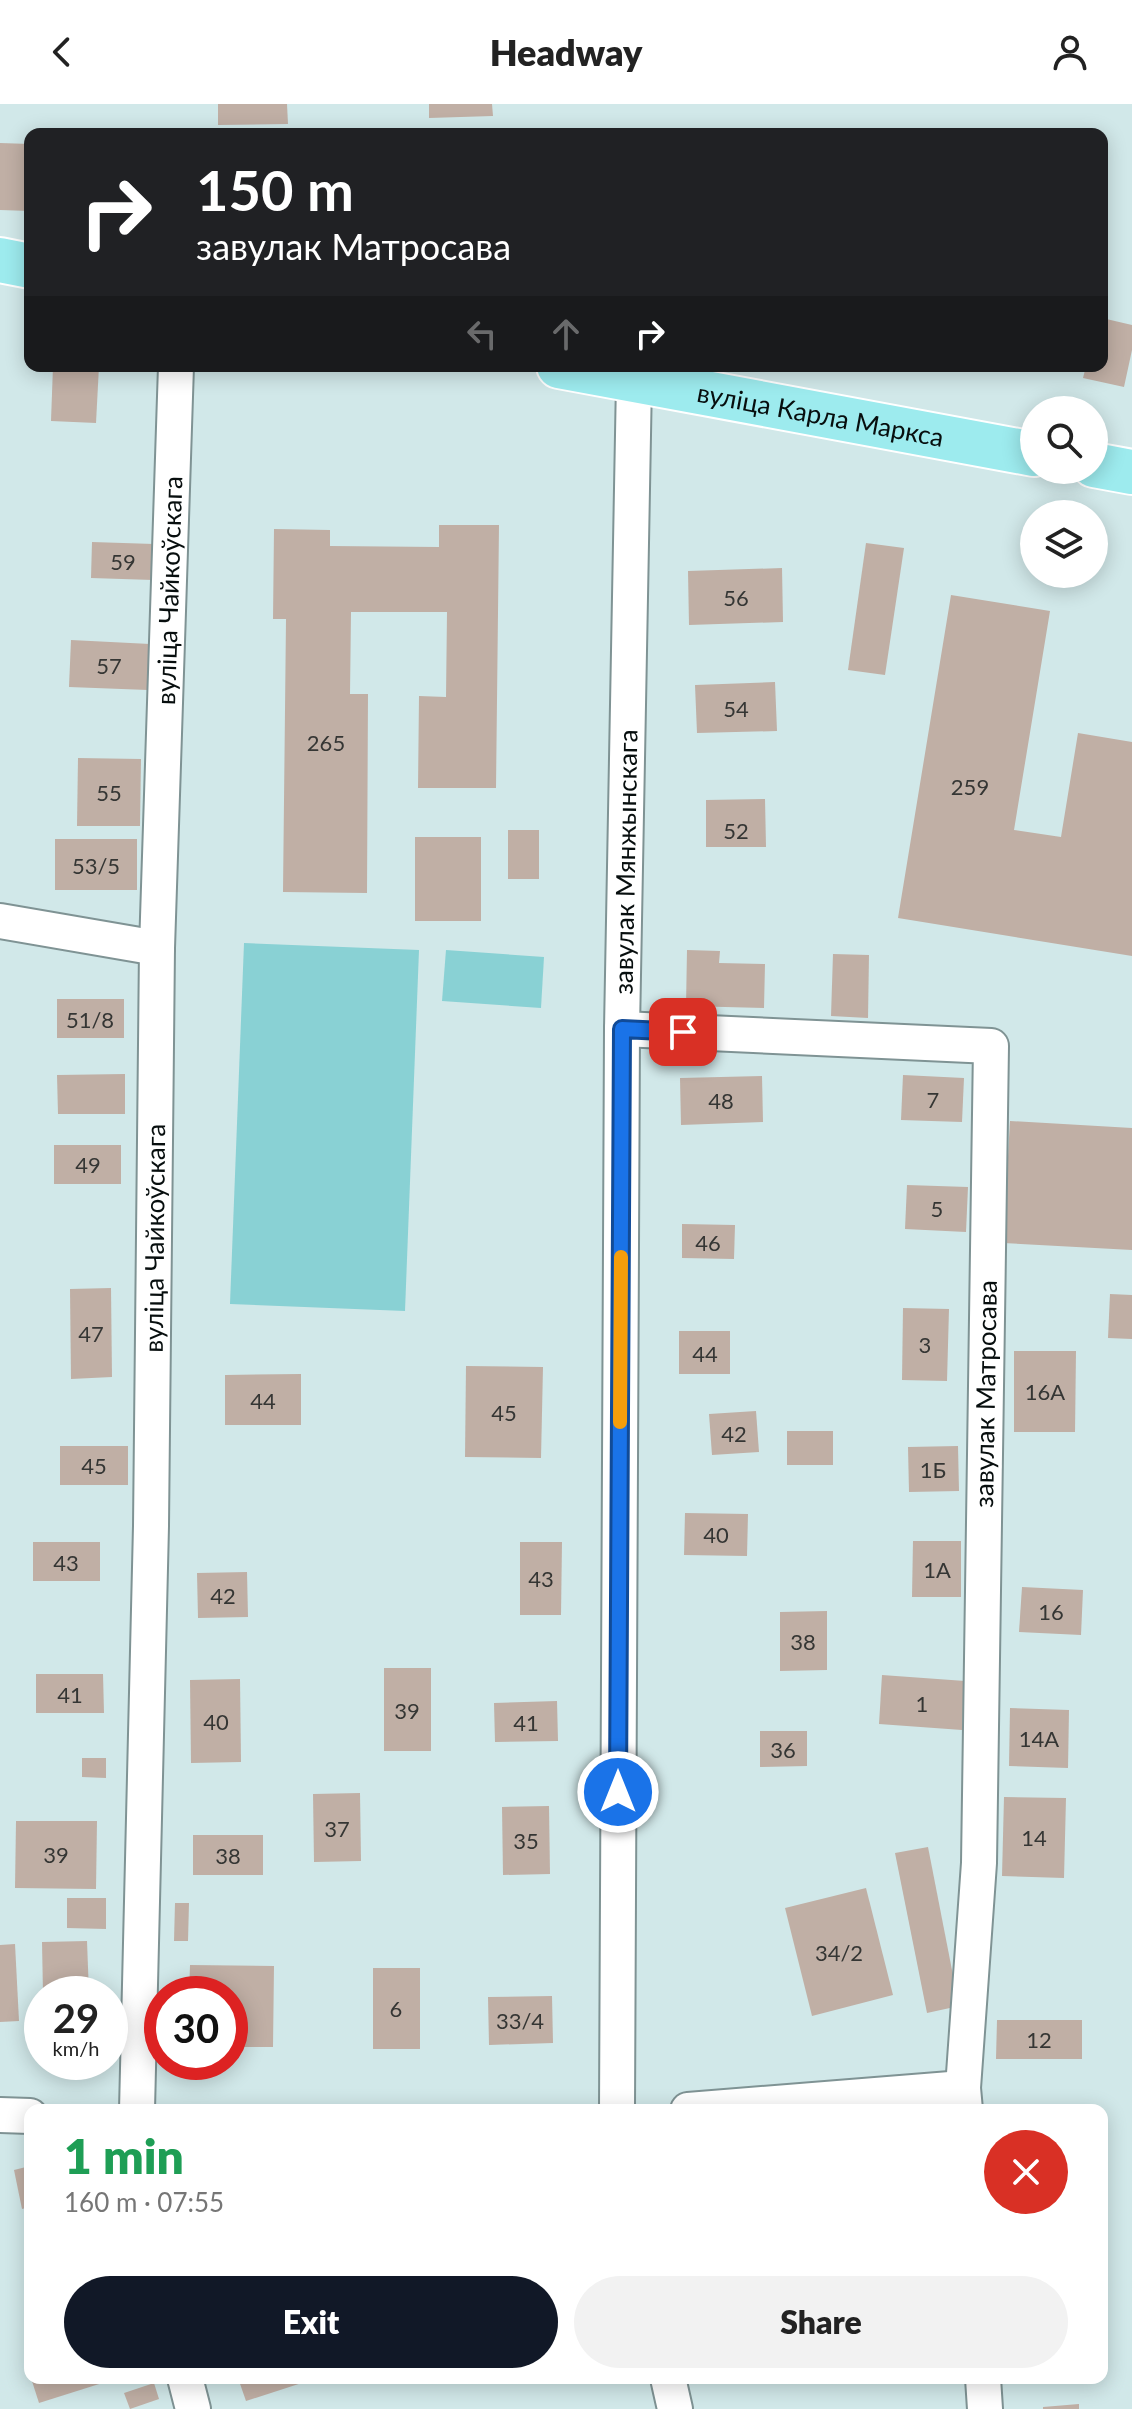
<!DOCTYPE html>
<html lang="en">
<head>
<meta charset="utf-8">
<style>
	:root { --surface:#fff; --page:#f2f2f2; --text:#222; --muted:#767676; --accent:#111827 }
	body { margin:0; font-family:Lato,sans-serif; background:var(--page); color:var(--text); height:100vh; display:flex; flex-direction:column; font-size:30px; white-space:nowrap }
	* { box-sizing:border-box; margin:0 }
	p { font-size:26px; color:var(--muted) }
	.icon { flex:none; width:44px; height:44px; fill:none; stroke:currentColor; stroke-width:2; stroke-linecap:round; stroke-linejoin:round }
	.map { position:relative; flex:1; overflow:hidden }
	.side { position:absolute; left:24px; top:2000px; width:1084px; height:280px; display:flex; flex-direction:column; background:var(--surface); border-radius:16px; box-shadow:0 4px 20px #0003 }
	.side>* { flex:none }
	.banner { position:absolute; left:24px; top:24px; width:1084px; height:244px; border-radius:16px; box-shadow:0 4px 20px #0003; background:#202124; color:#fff; overflow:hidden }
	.tools { position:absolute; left:1020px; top:292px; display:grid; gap:16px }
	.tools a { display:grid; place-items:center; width:88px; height:88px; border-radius:50%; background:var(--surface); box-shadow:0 4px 20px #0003; font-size:40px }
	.speed { position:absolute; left:24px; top:1872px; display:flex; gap:16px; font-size:40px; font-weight:700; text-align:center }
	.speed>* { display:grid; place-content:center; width:104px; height:104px; border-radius:50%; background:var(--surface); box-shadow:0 4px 20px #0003; line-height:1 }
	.speed small { font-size:20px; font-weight:400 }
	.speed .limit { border:12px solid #d22; background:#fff; color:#111 }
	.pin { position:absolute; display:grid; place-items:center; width:68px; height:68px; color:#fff; margin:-34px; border-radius:16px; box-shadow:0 4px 12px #0006 }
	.me { position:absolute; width:88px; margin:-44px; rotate:0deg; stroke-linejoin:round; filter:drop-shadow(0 0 6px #0008) }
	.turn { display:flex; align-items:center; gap:28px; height:168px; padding:0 40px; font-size:36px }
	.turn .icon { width:104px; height:104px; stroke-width:2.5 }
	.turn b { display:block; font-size:56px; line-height:68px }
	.lanes { display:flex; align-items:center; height:76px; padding:0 40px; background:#0003; justify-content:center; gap:40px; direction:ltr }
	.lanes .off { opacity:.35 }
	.round { display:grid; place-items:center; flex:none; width:84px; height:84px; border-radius:42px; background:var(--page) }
	.head { display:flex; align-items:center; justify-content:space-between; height:136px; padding:0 40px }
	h1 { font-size:48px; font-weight:800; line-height:60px; color:#1e9e55 }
	.cta { display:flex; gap:16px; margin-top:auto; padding:16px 40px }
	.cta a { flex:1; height:92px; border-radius:48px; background:var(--accent); color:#fff; font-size:32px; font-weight:800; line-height:92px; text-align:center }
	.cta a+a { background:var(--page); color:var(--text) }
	header { display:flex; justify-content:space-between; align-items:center; height:104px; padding:0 40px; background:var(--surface); font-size:36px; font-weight:800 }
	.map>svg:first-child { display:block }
	.green { fill:#89d1d4 }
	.building { fill:#c0afa5 }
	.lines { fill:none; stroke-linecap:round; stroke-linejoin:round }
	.minor-casing { stroke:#7f9394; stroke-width:38 }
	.major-casing { stroke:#fff; stroke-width:48 }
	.minor { stroke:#fff; stroke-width:34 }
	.major { stroke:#9debee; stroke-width:44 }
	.route-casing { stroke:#114b97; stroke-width:20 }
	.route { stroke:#1a73e8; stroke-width:14 }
	.slow { stroke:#f59e0b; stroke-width:14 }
	.labels { text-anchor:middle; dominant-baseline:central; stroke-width:6; stroke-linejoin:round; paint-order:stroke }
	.number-label { font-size:22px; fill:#353634 }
	.street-label { font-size:26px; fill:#070e0e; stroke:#fff }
</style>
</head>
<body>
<header><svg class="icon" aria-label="back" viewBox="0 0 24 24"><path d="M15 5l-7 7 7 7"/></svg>Headway<svg class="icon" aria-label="person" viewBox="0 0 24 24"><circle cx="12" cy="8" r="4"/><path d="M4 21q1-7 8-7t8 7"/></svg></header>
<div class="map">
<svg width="1132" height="2305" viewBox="0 0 1132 2305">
	<rect width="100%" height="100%" fill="#d1e8e9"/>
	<!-- green -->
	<g class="green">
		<polygon points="244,839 419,846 405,1207 230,1200"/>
		<polygon points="446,846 544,853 541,904 442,897"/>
	</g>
	<!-- building -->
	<g class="building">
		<polygon points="218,0 287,0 288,20 218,21"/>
		<polygon points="429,0 492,0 493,12 429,14"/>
		<polygon points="0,39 30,40 30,107 0,106"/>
		<polygon points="1102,214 1132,221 1132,246 1124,283 1083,274 1086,262 1102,262"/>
		<polygon points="53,262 99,262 96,319 51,317"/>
		<polygon points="862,262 926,262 926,266 863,268"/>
		<polygon points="439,421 499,421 496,684 418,684 419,592 446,593 447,508 351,508 350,590 368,590 367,789 283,788 286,515 273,515 274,425 330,426 330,442 439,443"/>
		<polygon points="92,438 154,440 153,476 91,474"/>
		<polygon points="866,439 904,444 885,571 848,566"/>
		<polygon points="782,464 783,518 689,521 688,467"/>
		<polygon points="951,491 1050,507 1014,726 1061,733 1078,629 1132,638 1132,852 898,814"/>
		<polygon points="71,536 150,540 148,586 69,583"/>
		<polygon points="775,578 777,627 697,629 695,581"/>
		<polygon points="78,654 141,655 140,722 77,722"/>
		<polygon points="765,695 766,743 706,743 706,696"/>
		<rect x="508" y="726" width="31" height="49"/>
		<rect x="415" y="733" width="66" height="84"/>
		<rect x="55" y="735" width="82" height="51"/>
		<polygon points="687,846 720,847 719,859 765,860 764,904 686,902"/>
		<polygon points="833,850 869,851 868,914 831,912"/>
		<rect x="57" y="895" width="67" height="39"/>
		<polygon points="125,970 125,1010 58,1010 57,971"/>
		<polygon points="903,971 964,974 962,1018 901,1016"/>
		<polygon points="762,972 763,1018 681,1021 680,974"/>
		<polygon points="1010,1017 1132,1024 1132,1146 1003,1139"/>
		<rect x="54" y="1041" width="67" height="39"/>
		<polygon points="907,1081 968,1083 966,1128 905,1125"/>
		<polygon points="682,1120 735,1121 734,1155 682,1154"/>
		<polygon points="111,1184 112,1273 71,1275 70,1185"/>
		<polygon points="1110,1190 1132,1191 1132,1235 1108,1234"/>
		<polygon points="903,1204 949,1205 947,1277 902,1276"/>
		<rect x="679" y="1227" width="51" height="43"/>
		<polygon points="1014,1247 1076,1247 1075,1328 1014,1328"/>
		<polygon points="466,1262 543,1263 541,1354 465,1353"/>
		<polygon points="301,1270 301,1321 225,1321 225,1271"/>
		<polygon points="756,1307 759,1348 712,1351 709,1310"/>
		<rect x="787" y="1327" width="46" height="34"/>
		<rect x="60" y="1342" width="68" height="39"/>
		<polygon points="958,1342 959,1387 909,1388 908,1343"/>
		<polygon points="685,1409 748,1410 747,1452 684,1451"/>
		<polygon points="913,1437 961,1437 961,1493 912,1493"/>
		<rect x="33" y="1438" width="67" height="39"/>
		<polygon points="520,1438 562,1438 561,1511 520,1511"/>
		<polygon points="247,1468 248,1513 198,1514 197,1469"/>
		<polygon points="1022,1483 1083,1486 1081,1531 1019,1528"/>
		<polygon points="827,1507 827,1566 780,1567 780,1508"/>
		<rect x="384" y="1564" width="47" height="83"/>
		<polygon points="36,1570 103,1570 104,1609 36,1609"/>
		<polygon points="882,1571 965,1577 962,1626 879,1620"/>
		<polygon points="240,1575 241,1658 191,1659 190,1576"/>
		<polygon points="557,1597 558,1637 495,1638 494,1599"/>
		<polygon points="1010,1604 1069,1606 1068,1664 1009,1662"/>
		<polygon points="760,1627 807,1627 807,1662 760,1663"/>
		<polygon points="82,1654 106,1654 106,1674 82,1673"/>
		<polygon points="360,1689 361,1757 314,1758 313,1690"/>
		<polygon points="1004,1693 1066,1694 1064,1774 1002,1772"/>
		<polygon points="549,1702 550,1770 503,1771 502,1703"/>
		<polygon points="16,1717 97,1717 96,1785 15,1784"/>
		<rect x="193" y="1731" width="70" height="40"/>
		<polygon points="928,1743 959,1902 927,1909 895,1749"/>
		<polygon points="866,1784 893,1891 812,1912 785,1804"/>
		<polygon points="67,1794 106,1794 106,1825 67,1824"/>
		<polygon points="175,1799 189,1799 188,1837 174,1837"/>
		<polygon points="87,1837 89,1890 43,1890 42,1838"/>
		<polygon points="15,1840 19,1917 0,1918 0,1841"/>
		<polygon points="190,1861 274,1862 273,1943 230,1943 230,1890 189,1890"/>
		<rect x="373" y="1864" width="47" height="81"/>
		<polygon points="552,1892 553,1939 489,1941 488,1893"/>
		<polygon points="997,1916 1082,1916 1082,1955 996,1955"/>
		<polygon points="30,2062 30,2103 22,2105 14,2066"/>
		<polygon points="31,2274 115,2274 115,2275 39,2299"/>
		<polygon points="238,2274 314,2274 314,2275 246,2297"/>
		<polygon points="154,2279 159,2295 130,2305 124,2289"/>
		<polygon points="1079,2300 1079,2305 1043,2305 1043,2303"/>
	</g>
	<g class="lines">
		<!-- minor casing -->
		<g class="minor-casing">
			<g id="minor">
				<polyline points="0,817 157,844"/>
				<polyline points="622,925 991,942 979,1759 963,1984 965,2006"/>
				<path id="s1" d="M137,2006L151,1422L157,844L176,262"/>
				<path id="s2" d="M617,2006L622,925L634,277"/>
				<polyline points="688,2006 963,1984"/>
				<polyline points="0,2011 30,2012"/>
				<polyline points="185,2274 193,2305"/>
				<polyline points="668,2274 675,2305"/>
				<polyline points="983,2274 985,2305"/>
			</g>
		</g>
		<!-- major casing -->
		<g class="major-casing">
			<g id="major">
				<polyline points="0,156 30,162"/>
				<path id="s3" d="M559,262L1034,350"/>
				<polyline points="1094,361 1132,368"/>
			</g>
		</g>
		<!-- minor -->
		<use href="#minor" class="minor"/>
		<!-- major -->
		<use href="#major" class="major"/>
	</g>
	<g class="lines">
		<!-- route casing -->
		<g class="route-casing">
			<polyline id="route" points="618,1688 622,925 683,928"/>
		</g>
		<!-- route -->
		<use href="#route" class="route"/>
		<!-- slow -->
		<polyline class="slow" points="620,1318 621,1153"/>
	</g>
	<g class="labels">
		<!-- number labels -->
		<g class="number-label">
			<text x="123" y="457">59</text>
			<text x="736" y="493">56</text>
			<text x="109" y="561">57</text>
			<text x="736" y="604">54</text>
			<text x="326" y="638">265</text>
			<text x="970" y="682">259</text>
			<text x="109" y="688">55</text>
			<text x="736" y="726">52</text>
			<text x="96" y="761">53/5</text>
			<text x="90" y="915">51/8</text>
			<text x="933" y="995">7</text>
			<text x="721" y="996">48</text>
			<text x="88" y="1060">49</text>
			<text x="937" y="1104">5</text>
			<text x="708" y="1138">46</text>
			<text x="91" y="1229">47</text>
			<text x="925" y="1240">3</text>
			<text x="705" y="1249">44</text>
			<text x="1045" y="1287">16А</text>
			<text x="263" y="1296">44</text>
			<text x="504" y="1308">45</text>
			<text x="734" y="1329">42</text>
			<text x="94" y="1361">45</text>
			<text x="933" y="1365">1Б</text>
			<text x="716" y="1430">40</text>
			<text x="66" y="1458">43</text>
			<text x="937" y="1465">1А</text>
			<text x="541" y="1474">43</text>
			<text x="223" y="1491">42</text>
			<text x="1051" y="1507">16</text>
			<text x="803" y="1537">38</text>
			<text x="70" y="1590">41</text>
			<text x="922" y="1599">1</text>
			<text x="407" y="1606">39</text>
			<text x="216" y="1617">40</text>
			<text x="526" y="1618">41</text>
			<text x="1039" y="1634">14А</text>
			<text x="783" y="1645">36</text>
			<text x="337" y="1724">37</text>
			<text x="1034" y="1733">14</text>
			<text x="526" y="1736">35</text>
			<text x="56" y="1750">39</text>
			<text x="228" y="1751">38</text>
			<text x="839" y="1848">34/2</text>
			<text x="396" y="1904">6</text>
			<text x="520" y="1916">33/4</text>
			<text x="1039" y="1935">12</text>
		</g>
		<!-- street labels -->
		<g class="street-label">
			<text stroke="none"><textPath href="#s3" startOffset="266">вуліца Карла Маркса</textPath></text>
			<text stroke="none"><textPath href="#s1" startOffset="1520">вуліца Чайкоўскага</textPath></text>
			<text stroke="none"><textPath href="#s2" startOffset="1248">завулак Мянжынскага</textPath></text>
			<text stroke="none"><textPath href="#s1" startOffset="872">вуліца Чайкоўскага</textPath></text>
			<text transform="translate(985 1290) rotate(-89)">завулак Матросава</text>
		</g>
	</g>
</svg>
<div class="tools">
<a><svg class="icon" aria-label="search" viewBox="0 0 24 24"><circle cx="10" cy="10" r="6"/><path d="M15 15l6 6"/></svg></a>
<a><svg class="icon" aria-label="layers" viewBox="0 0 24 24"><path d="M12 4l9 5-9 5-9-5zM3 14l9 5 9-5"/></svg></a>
</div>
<div class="speed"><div>29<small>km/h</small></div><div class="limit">30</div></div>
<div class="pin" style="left:683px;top:928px;background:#d93025"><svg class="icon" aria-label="arrive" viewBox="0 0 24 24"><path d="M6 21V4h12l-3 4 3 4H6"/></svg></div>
<svg class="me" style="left:618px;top:1688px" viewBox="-20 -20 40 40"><circle r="17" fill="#1a73e8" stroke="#fff" stroke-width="3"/><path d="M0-11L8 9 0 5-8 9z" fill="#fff"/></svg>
<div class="banner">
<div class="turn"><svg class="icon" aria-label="right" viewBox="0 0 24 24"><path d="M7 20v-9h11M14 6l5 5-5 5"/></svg><div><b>150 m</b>завулак Матросава</div></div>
<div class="lanes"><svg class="icon off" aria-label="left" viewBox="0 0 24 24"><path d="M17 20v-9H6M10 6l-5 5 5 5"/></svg><svg class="icon off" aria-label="ahead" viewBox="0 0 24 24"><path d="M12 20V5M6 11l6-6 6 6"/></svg><svg class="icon" aria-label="right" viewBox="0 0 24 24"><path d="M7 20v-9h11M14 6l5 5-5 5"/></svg></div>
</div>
<section class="side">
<div class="head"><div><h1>1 min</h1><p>160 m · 07:55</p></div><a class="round" style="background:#d93025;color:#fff"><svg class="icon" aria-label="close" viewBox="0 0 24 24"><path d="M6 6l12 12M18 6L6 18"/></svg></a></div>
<div class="cta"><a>Exit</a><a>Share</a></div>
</section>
</div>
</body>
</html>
